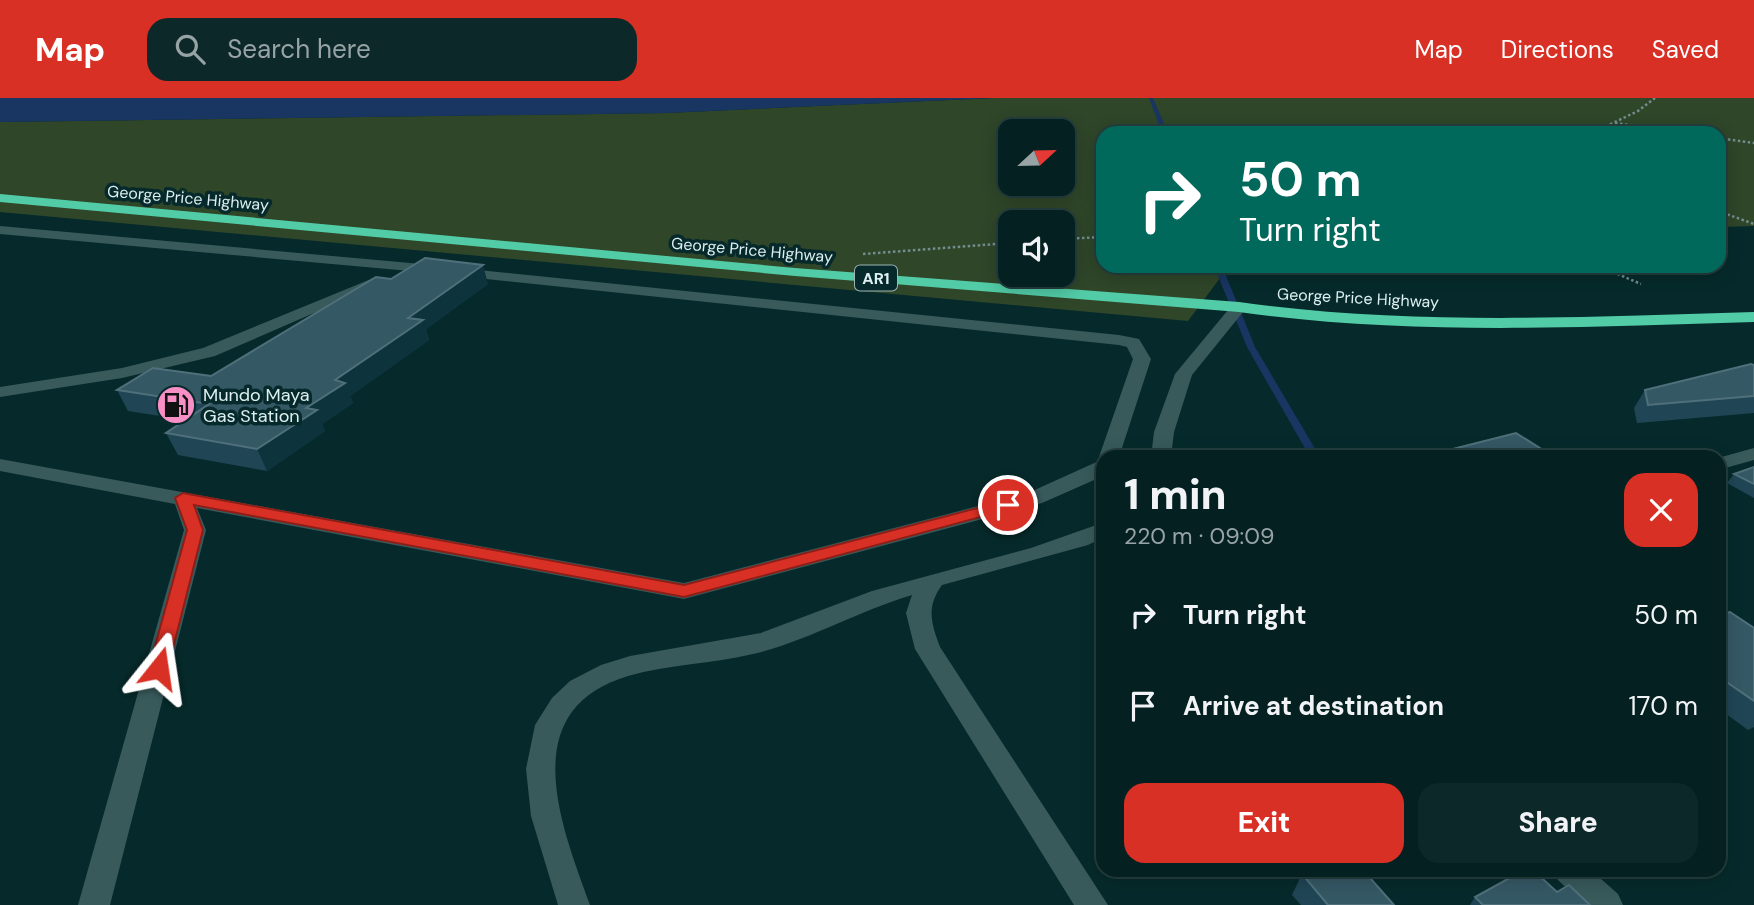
<!DOCTYPE html>
<html lang="en">
<head>
<meta charset="utf-8">
<style>
	:root { --surface:#042020; --page:#0d2829; --text:#f1f3f6; --muted:#97a3a5; --line:#253e3e; --accent:#d93025 }
	body { margin:0; font-family:"DM Sans",sans-serif; background:var(--page); color:var(--text); height:100vh; display:flex; flex-direction:column; font-size:26px; white-space:nowrap }
	* { box-sizing:border-box; margin:0 }
	p { font-size:23px; color:var(--muted) }
	.icon { flex:none; width:38px; height:38px; fill:none; stroke:currentColor; stroke-width:2; stroke-linecap:round; stroke-linejoin:round }
	.map { position:relative; flex:1; overflow:hidden }
	.drawer { position:absolute; left:1096px; top:352px; width:630px; height:427px; display:flex; flex-direction:column; background:var(--surface); border-radius:21px; box-shadow:0 4px 18px #0003,0 0 0 2px var(--line) }
	.drawer>* { flex:none }
	.hud { position:absolute; left:1096px; top:28px; width:630px; height:147px; border-radius:21px; box-shadow:0 4px 18px #0003,0 0 0 2px var(--line); background:#00695c; color:#fff; overflow:hidden }
	.needle { width:46px; rotate:68deg }
	.fabs { position:absolute; left:998px; top:21px; display:grid; gap:14px }
	.fabs a { display:grid; place-items:center; width:77px; height:77px; border-radius:14px; background:var(--surface); box-shadow:0 4px 18px #0003,0 0 0 2px var(--line); font-size:35px }
	.pin { position:absolute; display:grid; place-items:center; width:60px; height:60px; color:#fff; margin:-30px; border:4px solid #fff; border-radius:50%; box-shadow:0 2px 7px #0007 }
	.me { position:absolute; width:77px; margin:-38px; rotate:15deg; stroke-linejoin:round; filter:drop-shadow(0 0 5px #0008) }
	.turn { display:flex; align-items:center; gap:24px; height:147px; padding:0 28px; font-size:32px }
	.turn .icon { width:91px; height:91px; stroke-width:2.5 }
	.turn b { display:block; font-size:49px; line-height:60px }
	.round { display:grid; place-items:center; flex:none; width:74px; height:74px; border-radius:21px; background:var(--page) }
	.summary { display:flex; align-items:center; justify-content:space-between; height:119px; padding:0 28px }
	h1 { font-size:42px; font-weight:800; line-height:52px }
	.cta { display:flex; gap:14px; margin-top:auto; padding:14px 28px }
	.cta a { flex:1; height:80px; border-radius:21px; background:var(--accent); color:#fff; font-size:28px; font-weight:800; line-height:80px; text-align:center }
	.cta a+a { background:var(--page); color:var(--text) }
	ul { padding:0; list-style:none }
	li { display:flex; align-items:center; gap:21px; height:91px; padding:0 28px }
	li div { flex:1 }
	li b { display:block; font-size:26px }
	li em { font-style:normal }
	header { display:flex; align-items:center; gap:42px; box-sizing:border-box; height:98px; padding:0 35px; background:var(--accent); color:#fff }
	header strong { font-size:33px }
	nav { display:flex; gap:38px; margin-inline-start:auto; font-size:24px }
	.search { width:490px; height:63px; background:var(--page); display:flex; align-items:center; gap:18px; box-sizing:border-box; padding:0 24px; border-radius:21px; color:var(--muted); font-size:26px }
	.map>svg:first-child { display:block }
	.green { fill:#2f4629; fill-rule:evenodd }
	.water { fill:#193562 }
	.lines { fill:none; stroke-linecap:round; stroke-linejoin:round }
	.stream { fill:#193562; fill-rule:evenodd }
	.path { stroke:#738e8f; stroke-width:2.5; stroke-dasharray:2.5 2.5; stroke-linecap:butt }
	.street { fill:#385a5b; fill-rule:evenodd }
	.highway { fill:#52cca7; fill-rule:evenodd }
	.wall { fill:#204655 }
	.shaded-wall { fill:#0d333d }
	.building { fill:#355865; stroke:#4f707b; stroke-width:2 }
	.route { fill:#d93025; stroke:#8d1f18; stroke-width:2 }
	.labels { text-anchor:middle; dominant-baseline:central; stroke-width:7; stroke-linejoin:round; paint-order:stroke }
	.far-street-label { font-size:16px; fill:#ddeff0; stroke:#062a2b }
	.shield { fill:#062a2b; stroke:#9cb4b5; stroke-width:2 }
	.shield-label { font-size:16px; font-weight:bold; fill:#ddeff0 }
	.poi-label { font-size:18px; fill:#ddeff0; stroke:#062a2b; text-anchor:start }
</style>
</head>
<body>
<header>
<strong>Map</strong>
<div class="search"><svg class="icon" aria-label="search" viewBox="0 0 24 24"><circle cx="10" cy="10" r="6"/><path d="M15 15l6 6"/></svg>Search here</div>
<nav><a>Map</a><a>Directions</a><a>Saved</a></nav>
</header>
<div class="map">
<svg width="1754" height="807" viewBox="0 0 1754 807">
	<rect width="100%" height="100%" fill="#062a2b"/>
	<!-- green -->
	<path class="green" d="M994,0H1754V128L1719,129L1718,35H1102V168H1229L1188,223L0,114V24L666,15ZM1010,33H1062V86H1010ZM1010,124H1062V177H1010Z"/>
	<!-- water -->
	<polygon class="water" points="0,0 994,0 666,15 0,24"/>
	<g class="lines">
		<!-- stream -->
		<g class="stream">
			<polygon points="1149,0 1153,0 1168,35 1162,35"/>
			<polygon points="1214,168 1222,168 1255,249 1320,359 1310,359 1247,249"/>
		</g>
		<!-- path -->
		<g class="path">
			<polyline points="1615,25 1686,35"/>
			<polyline points="1592,35 1638,13 1655,0"/>
			<polyline points="1718,40 1754,45"/>
			<polyline points="1718,113 1754,126"/>
			<polyline points="1062,141 1102,139"/>
			<polyline points="863,156 1010,145"/>
			<polyline points="1599,168 1641,186"/>
		</g>
		<!-- street -->
		<g class="street">
			<polygon points="0,128 410,165 1119,237 1139,241 1151,261 1119,359 1102,359 1101,379 1042,405 684,501 197,410 206,432 110,807 78,807 184,432 175,406 0,373 0,361 684,485 1028,395 1101,362 1099,359 1133,261 1127,249 1119,247 410,173 0,136"/>
			<polygon points="376,179 383,183 381,186 215,258 122,280 0,299 0,289 122,270 203,250"/>
			<polygon points="1239,204 1247,209 1192,277 1174,334 1171,359 1151,359 1154,334 1175,276 1233,206"/>
			<polygon points="1754,350 1754,362 1718,372 1718,360"/>
			<path d="M1102,425V440L1088,447L942,487C926,509 931,525 940,549L1108,807H1074L915,551L906,515L912,497C858,513 808,543 753,556C712,566 669,566 628,578C514,612 561,727 590,807H558L531,718L526,671L535,627L552,600L570,583L601,567L630,558L761,535L872,493L1031,450Z"/>
			<polygon points="1553,772 1591,772 1618,796 1623,807 1584,807 1558,782"/>
		</g>
		<!-- highway -->
		<path class="highway" d="M0,96L795,170L1239,204C1409,228 1583,219 1754,214V224C1583,229 1409,238 1239,214L795,178L0,104Z"/>
	</g>
	<!-- wall -->
	<g class="wall">
		<polygon points="488,186 426,231 429,242 350,298 353,305 322,326 325,333 267,373 178,357 166,335 186,322 128,313 117,292 211,278"/>
		<polygon points="1754,267 1754,315 1637,325 1634,310 1645,292"/>
		<polygon points="1754,369 1754,400 1727,385 1734,376"/>
		<polygon points="1718,519 1754,530 1754,629 1748,632 1718,610"/>
		<polygon points="1302,776 1394,807 1301,807 1292,797"/>
		<polygon points="1557,794 1590,807 1470,807 1475,799"/>
	</g>
	<!-- shaded-wall -->
	<polygon class="shaded-wall" points="483,167 488,186 426,231 429,242 350,298 353,305 322,326 325,333 267,373 257,351 408,220"/>
	<!-- building -->
	<g class="building">
		<polygon points="425,160 483,167 408,220 423,222 335,282 345,285 306,310 317,312 257,351 166,335 209,306 117,292 153,270 211,278 376,179 391,181"/>
		<polygon points="1751,266 1754,267 1754,298 1648,307 1645,292"/>
		<polygon points="1516,335 1554,359 1421,359"/>
		<polygon points="1754,369 1754,386 1734,376"/>
		<polygon points="1730,514 1754,530 1754,603 1718,578 1718,519"/>
		<polygon points="1312,772 1363,772 1394,807 1328,807 1302,776"/>
		<polygon points="1524,772 1533,772 1557,794 1569,787 1590,807 1483,807 1475,799"/>
	</g>
	<!-- route -->
	<polygon class="route" points="183,395 684,487 1008,402 1016,407 1014,410 684,499 194,407 203,432 168,570 159,578 149,570 187,432 175,400"/>
	<!-- icons -->
	<defs>
		<g id="fuel-disc" transform="scale(2.0125)"><circle r="9.5" fill="#fa8fc6" stroke="#062a2b"/><path d="M-5.5-6h7V0h2V4h1.3V-2.5L3-4.5l.8-.8L6-3V5H2.5V1h-1V6h-7ZM-4.2-4.7v3.2H.2V-4.7Z" fill="#111"/></g>
	</defs>
	<g fill-rule="evenodd">
		<use href="#fuel-disc" x="176" y="307"/>
	</g>
	<g class="labels">
		<!-- far-street labels -->
		<g class="far-street-label">
			<text transform="translate(188 100) rotate(5)">George Price Highway</text>
			<text transform="translate(752 152) rotate(5)">George Price Highway</text>
			<text transform="translate(1358 200) rotate(3)">George Price Highway</text>
		</g>
		<!-- shield labels -->
		<rect class="shield" x="855" y="167.5" width="42" height="25" rx="5"/>
		<g class="shield-label">
			<text x="876" y="180">AR1</text>
		</g>
		<!-- poi labels -->
		<g class="poi-label">
			<text x="203" y="297">Mundo Maya<tspan x="203" dy="21">Gas Station</tspan></text>
		</g>
	</g>
</svg>
<div class="fabs">
<a><svg class="needle" viewBox="-14 -14 28 28"><path d="M0-13l5 13h-10z" fill="#e53935"/><path d="M0 13l5-13h-10z" fill="#97a3a5"/></svg></a>
<a><svg class="icon" aria-label="sound" viewBox="0 0 24 24"><path d="M4 9h4l5-4v14l-5-4H4zM17 9q2 3 0 6"/></svg></a>
</div>
<div class="pin" style="left:1008px;top:407px;background:#d93025"><svg class="icon" aria-label="arrive" viewBox="0 0 24 24"><path d="M6 21V4h12l-3 4 3 4H6"/></svg></div>
<svg class="me" style="left:159px;top:570px" viewBox="-20 -20 40 40"><path d="M0-17L14 15 0 8-14 15z" fill="#d93025" stroke="#fff" stroke-width="4"/></svg>
<div class="hud">
<div class="turn"><svg class="icon" aria-label="right" viewBox="0 0 24 24"><path d="M7 20v-9h11M14 6l5 5-5 5"/></svg><div><b>50 m</b>Turn right</div></div>
</div>
<section class="drawer">
<div class="summary"><div><h1>1 min</h1><p>220 m · 09:09</p></div><a class="round" style="background:#d93025;color:#fff"><svg class="icon" aria-label="close" viewBox="0 0 24 24"><path d="M6 6l12 12M18 6L6 18"/></svg></a></div>
<ul>
<li><svg class="icon" aria-label="right" viewBox="0 0 24 24"><path d="M7 20v-9h11M14 6l5 5-5 5"/></svg><div><b>Turn right</b></div><em>50 m</em></li>
<li><svg class="icon" aria-label="arrive" viewBox="0 0 24 24"><path d="M6 21V4h12l-3 4 3 4H6"/></svg><div><b>Arrive at destination</b></div><em>170 m</em></li>
</ul>
<div class="cta"><a>Exit</a><a>Share</a></div>
</section>
</div>
</body>
</html>
